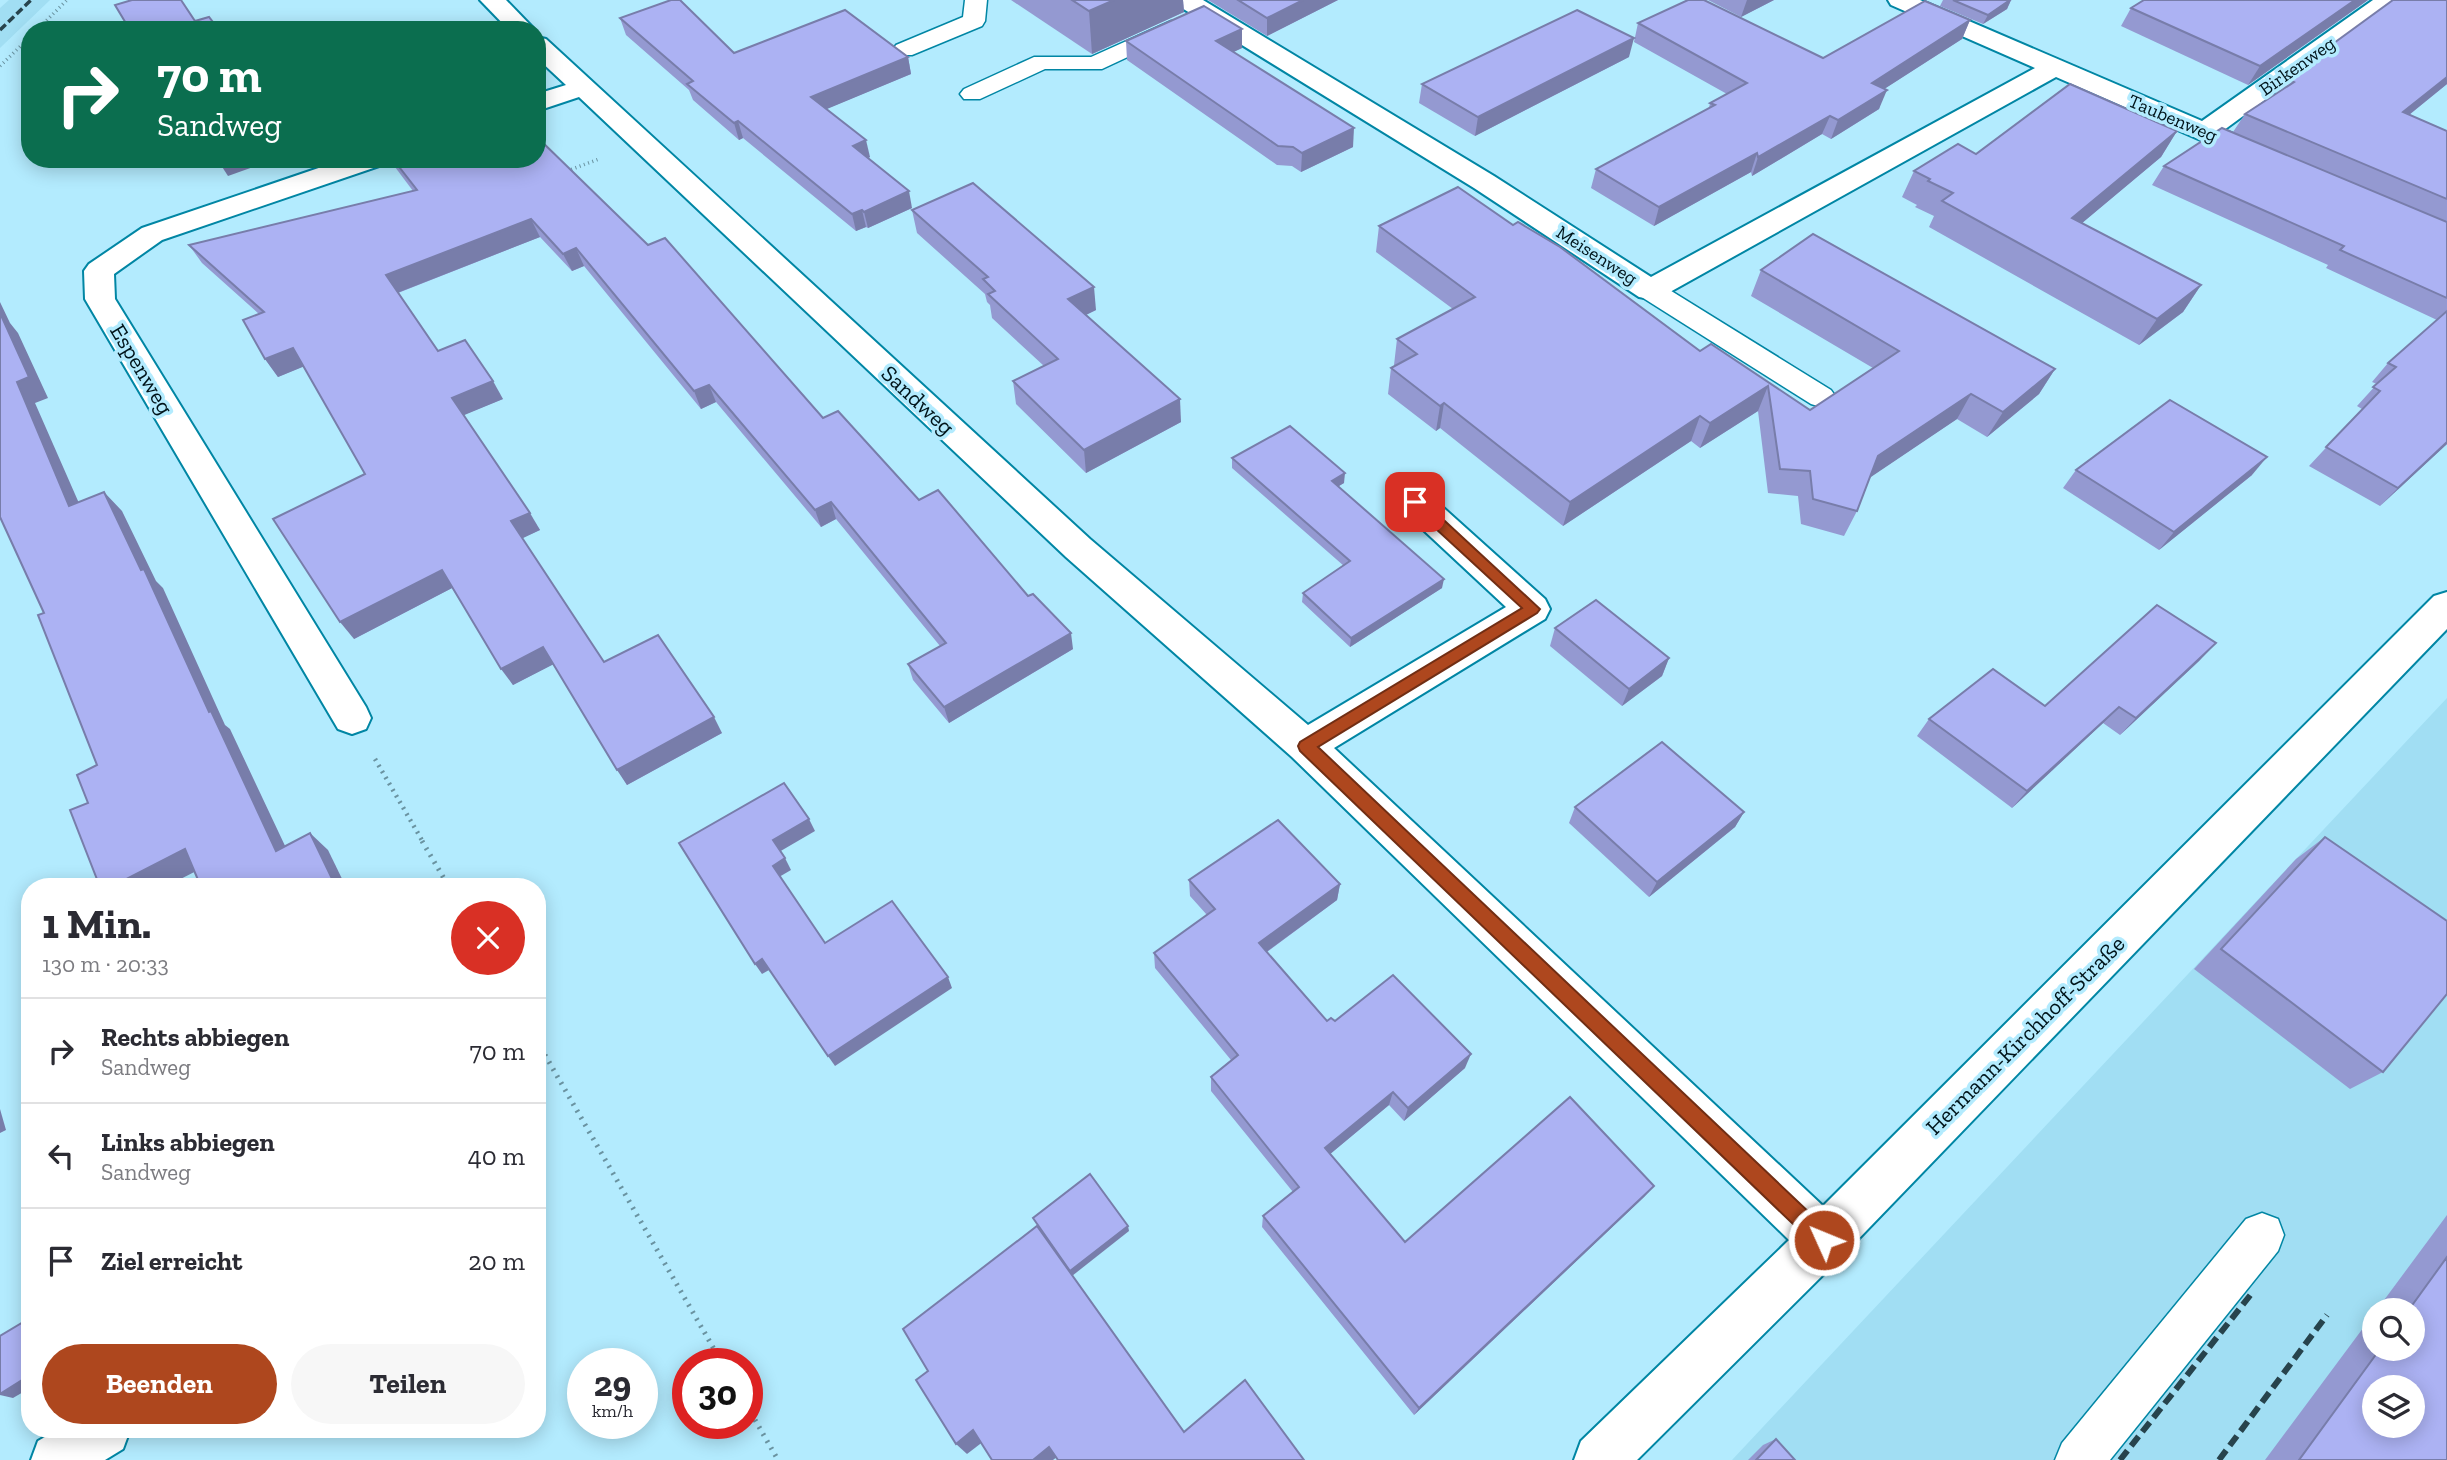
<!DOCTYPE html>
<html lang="de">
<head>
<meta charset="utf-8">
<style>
	:root { --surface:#fff; --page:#f7f7f7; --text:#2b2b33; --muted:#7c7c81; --line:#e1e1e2; --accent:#ae471e }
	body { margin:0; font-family:"Zilla Slab",serif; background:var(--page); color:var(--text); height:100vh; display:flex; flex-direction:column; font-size:26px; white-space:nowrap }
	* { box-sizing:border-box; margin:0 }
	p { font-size:23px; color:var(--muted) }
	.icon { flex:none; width:38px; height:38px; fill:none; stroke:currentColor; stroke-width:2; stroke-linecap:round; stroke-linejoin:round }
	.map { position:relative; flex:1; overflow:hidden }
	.side { position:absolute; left:21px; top:878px; width:525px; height:560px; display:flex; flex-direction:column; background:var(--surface); border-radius:28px; box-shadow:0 4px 18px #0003 }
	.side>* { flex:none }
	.top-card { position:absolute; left:21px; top:21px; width:525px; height:147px; border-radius:28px; box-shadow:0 4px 18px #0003; background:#0b6e4f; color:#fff; overflow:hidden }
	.fabs { position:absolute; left:2362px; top:1298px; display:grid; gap:14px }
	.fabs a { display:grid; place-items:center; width:63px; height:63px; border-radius:50%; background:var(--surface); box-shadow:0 4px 18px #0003; font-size:35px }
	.speed { position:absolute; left:567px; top:1348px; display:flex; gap:14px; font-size:35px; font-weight:700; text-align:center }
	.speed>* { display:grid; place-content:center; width:91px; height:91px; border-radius:50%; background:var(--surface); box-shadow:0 4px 18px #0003; line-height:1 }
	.speed small { font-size:18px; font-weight:400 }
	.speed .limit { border:10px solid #d22; background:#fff; color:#111 }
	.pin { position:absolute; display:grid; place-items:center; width:60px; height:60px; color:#fff; margin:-30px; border-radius:14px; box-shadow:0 4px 10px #0006 }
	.me { position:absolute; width:77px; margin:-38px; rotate:314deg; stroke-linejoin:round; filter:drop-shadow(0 0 5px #0008) }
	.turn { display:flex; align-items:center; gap:24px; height:147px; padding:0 21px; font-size:32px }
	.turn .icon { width:91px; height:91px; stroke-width:2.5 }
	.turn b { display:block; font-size:49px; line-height:60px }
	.round { display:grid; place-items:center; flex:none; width:74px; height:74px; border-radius:37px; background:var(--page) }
	.head { display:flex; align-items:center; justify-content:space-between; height:119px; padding:0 21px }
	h1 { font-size:42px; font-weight:700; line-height:52px }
	.button { display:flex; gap:14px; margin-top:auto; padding:14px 21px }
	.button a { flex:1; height:80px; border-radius:42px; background:var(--accent); color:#fff; font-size:28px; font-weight:700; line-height:80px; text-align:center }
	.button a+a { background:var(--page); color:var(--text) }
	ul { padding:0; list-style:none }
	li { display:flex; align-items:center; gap:21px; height:105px; padding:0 21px; border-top:2px solid var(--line) }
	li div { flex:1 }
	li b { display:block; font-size:26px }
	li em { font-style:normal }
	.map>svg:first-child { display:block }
	.built { fill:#a1def3; fill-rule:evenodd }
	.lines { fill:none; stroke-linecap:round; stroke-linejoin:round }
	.service-casing { stroke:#0186a4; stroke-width:3 }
	.minor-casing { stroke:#0186a4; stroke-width:4 }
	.path-far2 { stroke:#6a93a1; stroke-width:3.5; stroke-dasharray:1 3.5; stroke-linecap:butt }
	.path-far1 { stroke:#6a93a1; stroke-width:4.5; stroke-dasharray:2 5; stroke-linecap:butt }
	.path { stroke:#6a93a1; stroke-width:5; stroke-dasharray:2 6; stroke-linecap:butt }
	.service { fill:#fff; fill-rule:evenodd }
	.minor { fill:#fff; fill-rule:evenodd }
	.rail-far1 { stroke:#27434c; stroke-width:3.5; stroke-dasharray:8 3.5; stroke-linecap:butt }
	.rail { stroke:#27434c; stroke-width:6; stroke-dasharray:12 6; stroke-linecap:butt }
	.wall { fill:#9499d1 }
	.shaded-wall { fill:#787daa }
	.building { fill:#acb2f3; stroke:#787daa; stroke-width:2; fill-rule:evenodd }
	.route { fill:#ae471e; stroke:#712e14; stroke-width:2 }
	.labels { text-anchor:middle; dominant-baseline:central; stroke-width:7; stroke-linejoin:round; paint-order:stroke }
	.far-street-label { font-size:19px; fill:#00141a; stroke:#b3ebfe }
	.street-label { font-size:23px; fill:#00141a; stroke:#b3ebfe }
</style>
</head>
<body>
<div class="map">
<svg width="2447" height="1460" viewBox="0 0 2447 1460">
	<rect width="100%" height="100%" fill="#b3ebfe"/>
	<!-- built -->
	<g class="built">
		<polygon points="9,0 50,0 0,48 0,8"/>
		<path d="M2447,698V1460H1732ZM2375,1311H2413V1349H2375ZM2375,1388H2413V1426H2375Z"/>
	</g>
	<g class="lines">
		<!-- service casing -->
		<g class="service-casing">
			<g id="service">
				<polygon points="965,0 987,0 985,21 982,26 912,55 896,55 893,50 896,45 963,17"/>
				<polygon points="1171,21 1179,23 1182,28 1179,33 1102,69 1045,69 980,99 964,99 960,94 964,89 1034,57 1091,57"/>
				<polygon points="1650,281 1660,284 1831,390 1836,397 1831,404 1821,407 1811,404 1640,296 1636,290 1640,284"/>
				<polygon points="2262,1213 2278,1219 2284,1235 2278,1251 2110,1460 2055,1460 2062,1443 2246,1219"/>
			</g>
		</g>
		<!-- minor casing -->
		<g class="minor-casing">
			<g id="minor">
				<polygon points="480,0 506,0 535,30 509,30"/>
				<polygon points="1174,0 1203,0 1494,176 1651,277 2035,68 1891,5 1888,0 1920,0 2202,121 2373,0 2401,0 2224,130 2271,150 2275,156 2271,162 2261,164 2251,162 2056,77 1661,297 1650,299 1639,297 1474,188 1177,5"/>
				<polygon points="537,37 546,39 1090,539 1308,725 1506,607 1403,511 1398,502 1403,493 1415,490 1427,493 1545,599 1550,609 1545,619 1334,748 1823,1206 2434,596 2447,592 2447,629 1841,1257 1637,1460 1574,1460 1581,1441 1789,1240 1292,757 1066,557 579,97 537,111 537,94 566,85 537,58"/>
				<polygon points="345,159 385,159 382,165 162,240 114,274 115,299 366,707 371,718 366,729 352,734 338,729 85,299 84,271 89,264 142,228"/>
				<polygon points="57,1430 130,1430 123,1449 105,1460 31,1460 38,1441"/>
			</g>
		</g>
		<!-- path-far2 -->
		<g class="path-far2">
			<polyline points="37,30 67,0"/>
			<polyline points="0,66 30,37"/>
			<polyline points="567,171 599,159"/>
		</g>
		<!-- path-far1 -->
		<polyline class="path-far1" points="375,759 423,842"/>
		<!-- path -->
		<g class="path">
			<polyline points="422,841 449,887"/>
			<polyline points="537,1041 722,1363"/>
			<polyline points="747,1406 778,1460"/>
		</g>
		<!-- service -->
		<use href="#service" class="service"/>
		<!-- minor -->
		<use href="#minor" class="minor"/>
		<!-- rail-far1 -->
		<polyline class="rail-far1" points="0,30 31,0"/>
		<!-- rail -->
		<g class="rail">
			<polyline points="2120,1460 2252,1293"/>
			<polyline points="2219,1460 2327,1315"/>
		</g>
	</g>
	<!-- wall -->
	<g class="wall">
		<polygon points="1011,0 1183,0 1184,12 1092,54"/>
		<polygon points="1208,0 1338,0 1267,36"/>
		<polygon points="1708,0 1774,0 1741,17"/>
		<polygon points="1943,0 2011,0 2007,9 1983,24 1940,6"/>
		<polygon points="2144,0 2368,0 2248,85 2121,26 2131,8"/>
		<polygon points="2447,0 2447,84 2409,115 2447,131 2447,444 2380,506 2309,466 2362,409 2357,406 2377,384 2372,382 2388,363 2437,320 2326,268 2328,265 2152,185 2164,166 2233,132 2245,114 2276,93 2286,78"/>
		<polygon points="620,18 734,53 908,57 911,74 826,109 870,157 868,158 912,208 868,228 866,227 856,231 743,138 739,140 693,100 689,90 626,35"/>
		<polygon points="1970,20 1962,39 1884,89 1879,109 1831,139 1822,134 1752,176 1751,172 1654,226 1591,188 1596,169 1709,108 1710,103 1727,94 1634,42 1638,23 1823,58"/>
		<polygon points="1242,29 1242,48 1233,52 1353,147 1301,172 1292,166 1277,165 1127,60 1126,41"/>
		<polygon points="1629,57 1475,136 1419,103 1422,84"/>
		<polygon points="2177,131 2161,157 2082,223 2201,285 2183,312 2139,345 1929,227 1934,216 1915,207 1917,205 1902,197 1914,171 1976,154"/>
		<polygon points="389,159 537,159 823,418 919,500 1073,649 949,723 913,680 908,664 940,646 836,519 821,527 716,402 701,409 584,266 572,271 540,237 398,293 438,351 503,399 463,415 540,530 522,538 604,662 722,733 627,785 553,664 513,685 452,588 354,639 365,474 304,366 278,377 265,359 259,314 202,263 189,245 413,191"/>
		<polygon points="912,210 1096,310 1086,315 1181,422 1086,473 1016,404 1013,381 1044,366 992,318 990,305 987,302 985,294 917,233"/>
		<polygon points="1513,225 1700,351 1711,344 1810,410 1873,368 1751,296 1761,270 2055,369 2039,394 1987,437 1957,419 1870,477 1857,511 1844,536 1801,524 1798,496 1768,493 1758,411 1700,448 1691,441 1563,526 1440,428 1436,431 1388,394 1391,368 1396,366 1394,365 1397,339 1453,309 1376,252 1379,226"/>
		<polygon points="1232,458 1344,483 1338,486 1442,588 1350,647 1302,602 1303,593 1344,566 1232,468"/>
		<polygon points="2076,470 2252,475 2159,550 2063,488"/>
		<polygon points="1555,628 1669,658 1662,676 1622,706 1550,646"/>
		<polygon points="2216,643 2199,661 2120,735 2103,723 2012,808 1917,736 1929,719 2045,706"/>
		<polygon points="1575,807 1744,812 1735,827 1649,897 1569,823"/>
		<polygon points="2325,837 2383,1072 2350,1089 2194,969 2296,859"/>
		<polygon points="1189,880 1340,884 1337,900 1267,952 1327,1021 1335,1021 1465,1068 1404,1121 1389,1105 1330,1154 1405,1242 1654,1186 1644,1197 1414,1415 1262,1227 1263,1216 1293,1192 1211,1091 1211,1077 1231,1060 1155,968 1154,953 1207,915 1190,896"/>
		<polygon points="2447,1215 2447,1460 2265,1460 2375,1312 2375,1349 2413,1349 2413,1311 2376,1311"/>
		<polygon points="1776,1439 1795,1460 1748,1460 1763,1445"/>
	</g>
	<!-- shaded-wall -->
	<g class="shaded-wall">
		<polygon points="1114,0 1183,0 1184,12 1092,54 1089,11"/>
		<polygon points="1303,0 1338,0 1267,36 1267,18"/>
		<polygon points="1747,0 1774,0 1741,17"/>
		<polygon points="2011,0 2007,9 1983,24 1988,15"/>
		<polygon points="2355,0 2368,0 2248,85 2260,66"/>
		<polygon points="1970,20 1962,39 1864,102 1872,83"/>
		<polygon points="1242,29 1242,48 1217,60 1216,41"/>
		<polygon points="1634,38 1629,57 1475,136 1478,117"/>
		<polygon points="908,57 911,74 815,114 811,97"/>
		<polygon points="2447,77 2447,84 2389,131 2403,112"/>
		<polygon points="1887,90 1879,109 1831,139 1838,120"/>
		<polygon points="1830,116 1822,134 1752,176 1758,157"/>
		<polygon points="738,121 743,138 739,140 734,123"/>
		<polygon points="1354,128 1353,147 1301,172 1302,153"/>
		<polygon points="2177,131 2161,157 2057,244 2072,218"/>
		<polygon points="866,140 870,157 857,163 853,146"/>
		<polygon points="1757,153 1751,172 1654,226 1659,207"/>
		<polygon points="217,159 276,159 228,176"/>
		<polygon points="909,191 912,208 868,228 864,212"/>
		<polygon points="862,210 866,227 856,231 852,214"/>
		<polygon points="531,219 540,237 397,293 386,275"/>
		<polygon points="576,248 584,266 572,271 563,254"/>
		<polygon points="2201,285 2183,312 2139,345 2157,319"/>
		<polygon points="1094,287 1096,310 1071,322 1068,299"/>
		<polygon points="0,302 10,323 18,333 48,398 35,403 89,526 69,506 17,382 0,318"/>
		<polygon points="293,348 305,366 278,377 265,359"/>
		<polygon points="2055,369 2039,394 1987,437 2003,412"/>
		<polygon points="493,381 503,399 462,416 452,398"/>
		<polygon points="709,385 716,402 701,409 694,391"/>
		<polygon points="1768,386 1758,411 1700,448 1710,423"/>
		<polygon points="1971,394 1957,419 1865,481 1878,456"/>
		<polygon points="1180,399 1181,422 1086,473 1084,450"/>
		<polygon points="1444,403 1440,428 1436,431 1440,406"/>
		<polygon points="1700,416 1691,441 1563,526 1570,502"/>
		<polygon points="2447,442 2447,444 2380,506 2398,488"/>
		<polygon points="2267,457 2252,475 2159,550 2174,532"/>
		<polygon points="1345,473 1344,483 1331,491 1332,481"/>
		<polygon points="104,492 122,511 156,581 163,588 225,725 230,729 295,867 276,851"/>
		<polygon points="831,502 836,519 821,527 815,510"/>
		<polygon points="530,513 540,530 521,539 511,521"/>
		<polygon points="442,570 454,587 354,639 340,622"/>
		<polygon points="1444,579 1442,588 1350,647 1351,638"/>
		<polygon points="1071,633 1073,649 949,723 944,707"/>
		<polygon points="2216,643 2199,661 2120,735 2136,718"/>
		<polygon points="543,647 554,664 513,685 501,669"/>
		<polygon points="1669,658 1662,676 1622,706 1629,689"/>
		<polygon points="2119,707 2103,723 2012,808 2027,791"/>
		<polygon points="714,717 722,733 627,785 617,770"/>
		<polygon points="1744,812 1735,827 1649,897 1657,882"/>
		<polygon points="809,819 815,831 779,852 773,840"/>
		<polygon points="310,833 328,850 346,887 336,887"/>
		<polygon points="185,849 206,866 165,887 111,887"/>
		<polygon points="785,858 791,870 779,877 773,866"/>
		<polygon points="1340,884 1337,900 1258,958 1259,943"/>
		<polygon points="762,959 769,970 762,974 755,964"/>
		<polygon points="948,977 952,988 835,1066 828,1056"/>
		<polygon points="1471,1054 1465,1068 1404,1121 1408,1108"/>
		<polygon points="1393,1092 1389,1105 1323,1160 1325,1148"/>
		<polygon points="0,1109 6,1130 0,1133"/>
		<polygon points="1654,1186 1644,1197 1414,1415 1419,1408"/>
		<polygon points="1128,1226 1129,1231 1072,1276 1070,1271"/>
		<polygon points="30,1375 30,1388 13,1398 0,1395 0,1394"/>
		<polygon points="973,1430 984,1441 967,1454 956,1444"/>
		<polygon points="1049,1447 1057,1457 1053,1460 1033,1460"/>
	</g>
	<!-- building -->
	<g class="building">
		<polygon points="132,0 181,0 195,21 209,17 219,30 130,30 115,5"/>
		<polygon points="671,0 680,0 734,53 845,10 908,57 811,97 866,140 853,146 909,191 864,212 862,210 852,214 738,121 734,123 687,84 693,81 620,18"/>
		<polygon points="1072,0 1114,0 1089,11"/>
		<polygon points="1238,0 1303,0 1267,18"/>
		<polygon points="1688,0 1704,0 1823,58 1925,1 1970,20 1872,83 1887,90 1838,120 1830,116 1758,157 1757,153 1659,207 1596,169 1715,105 1710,103 1747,83 1638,23"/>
		<polygon points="1953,0 2010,0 1988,15"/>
		<polygon points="2144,0 2355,0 2260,66 2131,8"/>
		<polygon points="2393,0 2447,0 2447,77 2403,112 2447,131 2447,199 2245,114 2294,82 2286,78"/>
		<polygon points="1204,6 1242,29 1216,41 1354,128 1302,153 1293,147 1278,146 1126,41"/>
		<polygon points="1577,10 1634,38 1478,117 1422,84"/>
		<polygon points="2070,84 2177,131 2072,218 2201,285 2157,319 1942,201 1953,193 1928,181 1930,179 1914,171 1958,144 1976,154"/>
		<polygon points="2222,128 2447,222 2447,298 2340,250 2344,246 2164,166"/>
		<polygon points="537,137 648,245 665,238 823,418 838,411 919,500 938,490 1028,596 1033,594 1071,633 944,707 908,664 946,643 831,502 815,510 709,385 694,391 576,248 563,254 531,219 386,275 438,351 465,340 493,381 452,398 530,513 511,521 604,662 658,635 714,717 617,770 543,647 501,669 442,570 340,622 273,519 365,474 293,348 265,359 243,320 264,312 189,245 417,190 393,159 537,159"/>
		<polygon points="973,183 1094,287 1068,299 1180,399 1084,450 1013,381 1058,359 988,294 995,291 983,279 988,277 912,210"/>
		<polygon points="1458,187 1513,225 1518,222 1560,247 1700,351 1711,344 1810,410 1899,351 1761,270 1813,234 2055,369 2003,412 1971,394 1878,456 1857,511 1813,499 1810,471 1780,469 1768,386 1710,423 1700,416 1570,502 1444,403 1440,406 1391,368 1417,354 1397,339 1475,297 1379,226"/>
		<polygon points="2447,311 2447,442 2398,488 2326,447 2380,391 2373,387 2396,367 2388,363"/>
		<polygon points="0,313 29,377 17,382 69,506 104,492 141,570 144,569 209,712 211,711 276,851 310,833 336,887 201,887 185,849 111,887 100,887 70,810 88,803 77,775 97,765 38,615 44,613 0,517"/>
		<polygon points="2170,400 2267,457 2174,532 2076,470"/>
		<polygon points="1290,426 1345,473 1332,481 1444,579 1351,638 1303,593 1350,561 1232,458"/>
		<polygon points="1596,600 1669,658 1629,689 1555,628"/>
		<polygon points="2157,605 2216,643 2136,718 2119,707 2027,791 1929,719 1993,669 2045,706"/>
		<polygon points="1662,742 1744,812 1657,882 1575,807"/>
		<polygon points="784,783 809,819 773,840 785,858 773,866 825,943 892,901 948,977 828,1056 762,959 755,964 679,843"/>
		<polygon points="1278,820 1340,884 1259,943 1327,1021 1331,1018 1335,1021 1393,975 1471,1054 1408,1108 1393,1092 1325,1148 1405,1242 1570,1097 1654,1186 1419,1408 1263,1216 1299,1187 1211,1077 1238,1055 1154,953 1215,909 1189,880"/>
		<polygon points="2325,837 2447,921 2447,994 2383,1072 2221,949"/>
		<polygon points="30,955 30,976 24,958"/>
		<polygon points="1090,1174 1128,1226 1070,1271 1033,1218"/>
		<polygon points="1037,1226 1184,1432 1245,1380 1304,1460 1058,1460 1049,1447 1033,1460 992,1460 973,1430 956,1444 916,1380 928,1371 903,1329"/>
		<path d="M2447,1257V1460H2299L2380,1349H2413V1311H2408ZM2375,1388H2413V1426H2375Z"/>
		<polygon points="30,1318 30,1375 0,1394 0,1336"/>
		<polygon points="1776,1439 1795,1460 1756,1460"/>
	</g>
	<!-- route -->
	<polygon class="route" points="1415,496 1420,498 1540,609 1537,613 1318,747 1831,1233 1834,1240 1831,1247 1824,1250 1817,1247 1300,751 1298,746 1300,742 1522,608 1410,505 1410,498"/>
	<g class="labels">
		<!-- far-street labels -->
		<g class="far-street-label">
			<text transform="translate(2297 66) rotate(-35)">Birkenweg</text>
			<text transform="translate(2173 118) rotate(23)">Taubenweg</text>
			<text transform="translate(1597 255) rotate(33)">Meisenweg</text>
		</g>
		<!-- street labels -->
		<g class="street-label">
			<text transform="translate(142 369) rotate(59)">Espenweg</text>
			<text transform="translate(918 400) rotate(43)">Sandweg</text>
			<text transform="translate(2025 1035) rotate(-45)">Hermann-Kirchhoff-Straße</text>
		</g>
	</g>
</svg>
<div class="fabs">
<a><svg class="icon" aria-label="search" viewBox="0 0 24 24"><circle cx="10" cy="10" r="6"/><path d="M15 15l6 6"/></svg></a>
<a><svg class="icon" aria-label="layers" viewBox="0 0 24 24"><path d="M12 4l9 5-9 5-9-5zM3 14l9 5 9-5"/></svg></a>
</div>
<div class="speed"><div>29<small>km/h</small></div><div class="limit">30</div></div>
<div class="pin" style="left:1415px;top:502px;background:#d93025"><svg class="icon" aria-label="arrive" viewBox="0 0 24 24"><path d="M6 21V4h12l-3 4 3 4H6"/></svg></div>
<svg class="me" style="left:1824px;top:1240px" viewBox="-20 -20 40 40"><circle r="17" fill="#ae471e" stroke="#fff" stroke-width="3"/><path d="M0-11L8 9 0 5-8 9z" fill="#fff"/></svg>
<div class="top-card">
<div class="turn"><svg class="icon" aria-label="right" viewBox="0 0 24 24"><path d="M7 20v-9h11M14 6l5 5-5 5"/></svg><div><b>70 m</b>Sandweg</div></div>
</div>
<section class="side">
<div class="head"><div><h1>1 Min.</h1><p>130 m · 20:33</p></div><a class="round" style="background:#d93025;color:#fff"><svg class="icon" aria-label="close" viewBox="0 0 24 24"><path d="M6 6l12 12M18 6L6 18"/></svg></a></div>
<ul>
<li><svg class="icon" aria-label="right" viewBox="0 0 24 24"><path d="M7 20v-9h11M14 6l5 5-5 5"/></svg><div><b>Rechts abbiegen</b><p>Sandweg</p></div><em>70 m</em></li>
<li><svg class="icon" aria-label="left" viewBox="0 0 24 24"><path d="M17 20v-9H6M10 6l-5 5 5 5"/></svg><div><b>Links abbiegen</b><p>Sandweg</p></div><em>40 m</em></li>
<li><svg class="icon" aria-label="arrive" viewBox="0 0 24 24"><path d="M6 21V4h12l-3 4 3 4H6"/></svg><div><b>Ziel erreicht</b></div><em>20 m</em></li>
</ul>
<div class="button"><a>Beenden</a><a>Teilen</a></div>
</section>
</div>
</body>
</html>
